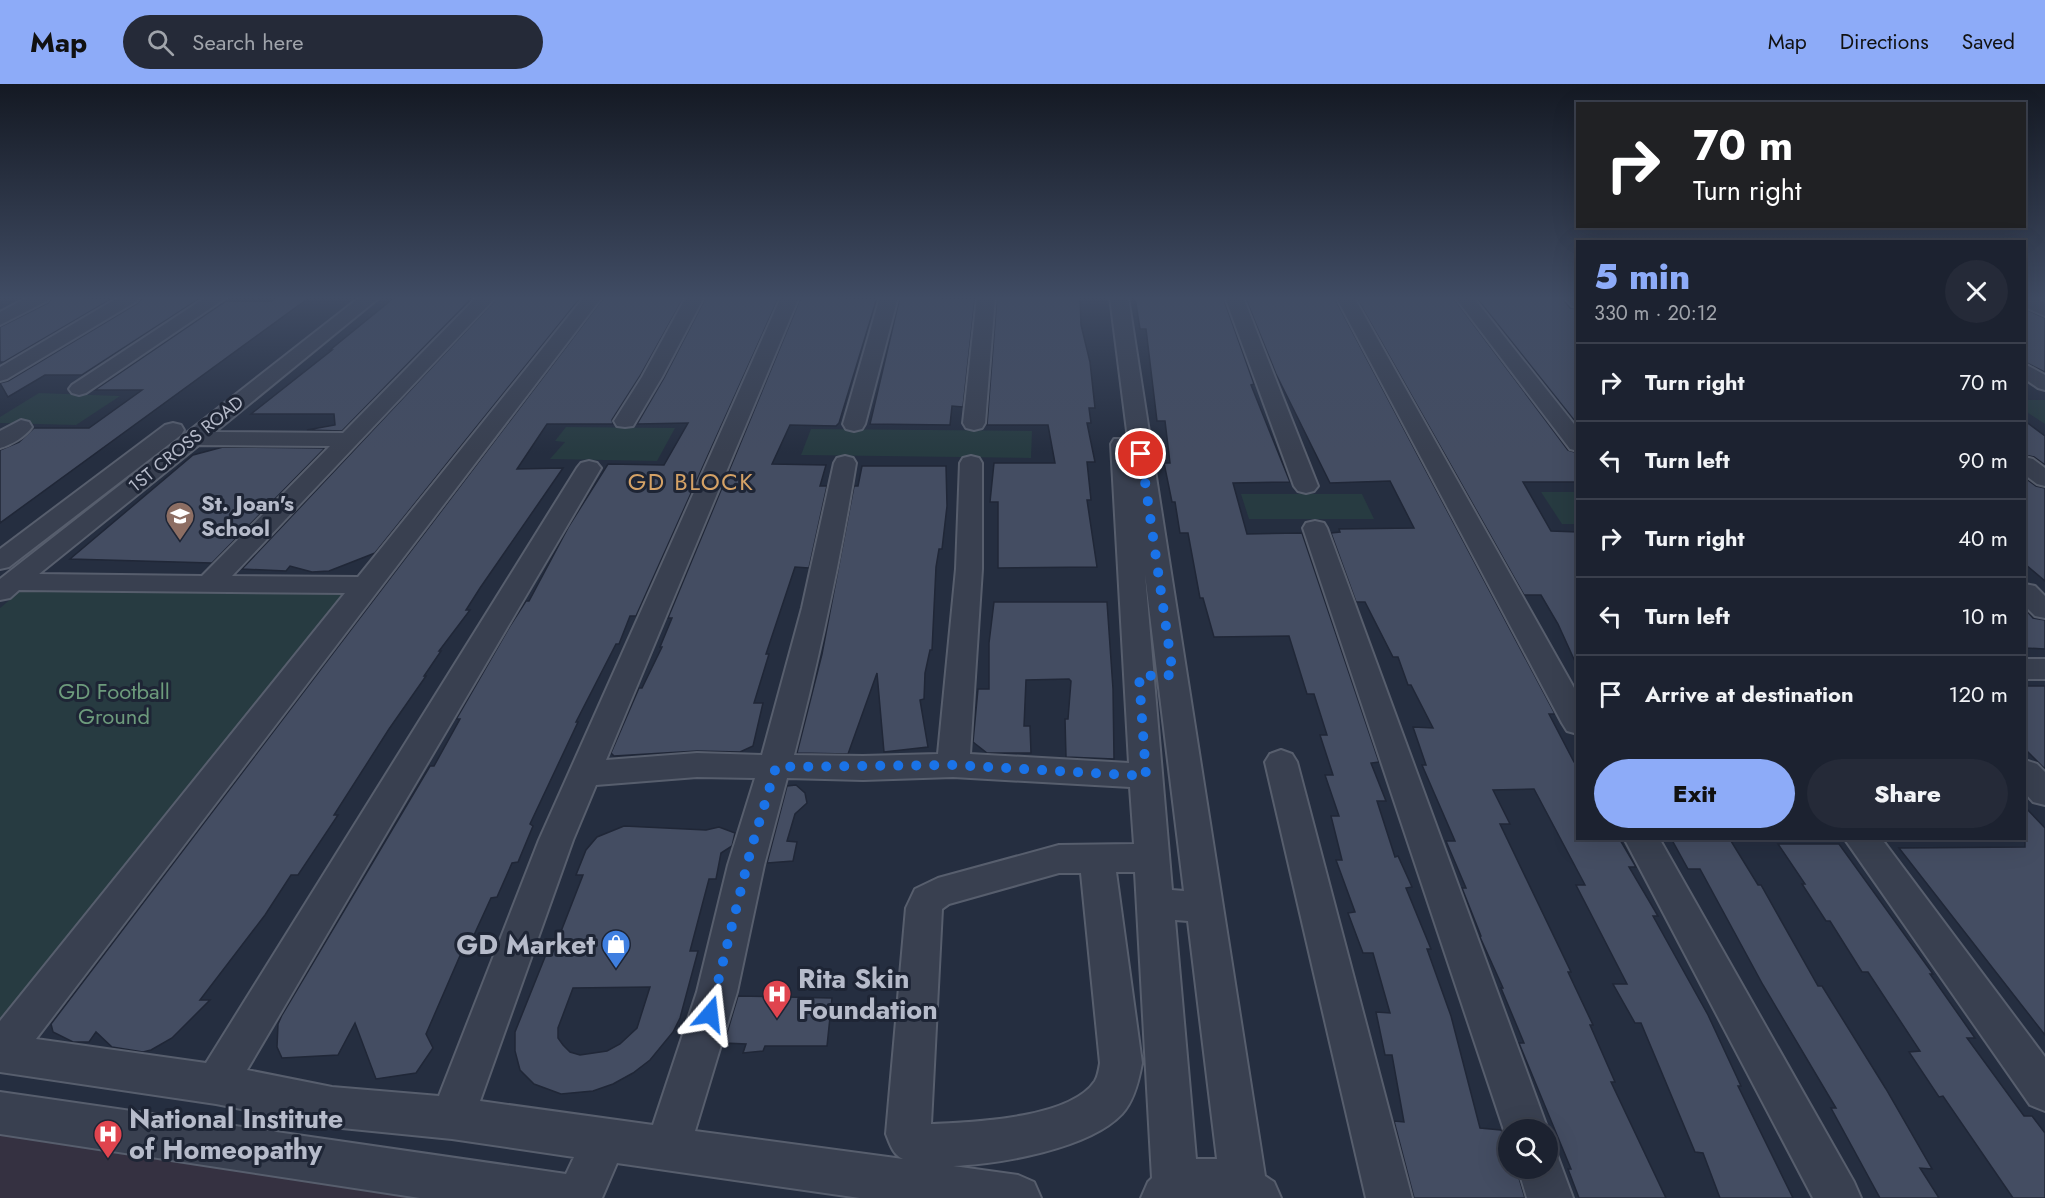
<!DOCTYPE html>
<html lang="en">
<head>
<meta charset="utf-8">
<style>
	:root { --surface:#1c2230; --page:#252a38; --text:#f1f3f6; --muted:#a0a4ab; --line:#3a3f4c; --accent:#8dabf8 }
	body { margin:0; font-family:Jost,sans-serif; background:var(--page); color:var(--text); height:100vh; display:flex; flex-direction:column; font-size:22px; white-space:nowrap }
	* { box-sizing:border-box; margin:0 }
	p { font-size:20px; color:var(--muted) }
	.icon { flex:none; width:33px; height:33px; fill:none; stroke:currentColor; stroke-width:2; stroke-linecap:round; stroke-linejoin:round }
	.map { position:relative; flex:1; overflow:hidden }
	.drawer { position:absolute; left:1576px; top:156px; width:450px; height:600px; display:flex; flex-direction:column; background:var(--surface); border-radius:0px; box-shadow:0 6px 24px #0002,0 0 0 2px var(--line) }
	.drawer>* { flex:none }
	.banner { position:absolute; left:1576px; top:18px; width:450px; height:126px; border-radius:0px; box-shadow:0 6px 24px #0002,0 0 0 2px var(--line); background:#202124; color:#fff; overflow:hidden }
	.tools { position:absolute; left:1498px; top:1035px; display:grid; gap:12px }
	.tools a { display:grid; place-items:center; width:60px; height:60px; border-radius:50%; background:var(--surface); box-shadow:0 6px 24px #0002,0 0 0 2px var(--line); font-size:30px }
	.pin { position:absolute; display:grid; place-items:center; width:51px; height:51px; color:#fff; margin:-26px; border:3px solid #fff; border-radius:50%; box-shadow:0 2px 6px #0007 }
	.me { position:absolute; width:66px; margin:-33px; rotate:17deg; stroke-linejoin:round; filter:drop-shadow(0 0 4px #0008) }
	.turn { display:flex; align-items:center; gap:21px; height:126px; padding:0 18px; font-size:27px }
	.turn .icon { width:78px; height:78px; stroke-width:2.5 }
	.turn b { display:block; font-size:42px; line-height:51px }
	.round { display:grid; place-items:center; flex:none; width:63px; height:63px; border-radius:32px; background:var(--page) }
	.head { display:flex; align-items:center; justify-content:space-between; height:102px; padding:0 18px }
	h1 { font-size:36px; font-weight:800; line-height:45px; color:var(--accent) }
	.button { display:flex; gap:12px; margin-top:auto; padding:12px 18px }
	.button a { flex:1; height:69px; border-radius:36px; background:var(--accent); color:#111; font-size:24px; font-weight:800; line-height:69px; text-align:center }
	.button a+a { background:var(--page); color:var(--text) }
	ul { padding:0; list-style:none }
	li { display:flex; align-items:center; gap:18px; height:78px; padding:0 18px; border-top:2px solid var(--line) }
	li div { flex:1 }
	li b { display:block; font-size:22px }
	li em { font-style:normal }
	header { display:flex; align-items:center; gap:36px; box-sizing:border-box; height:84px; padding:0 30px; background:var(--accent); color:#111 }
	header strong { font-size:28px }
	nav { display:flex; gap:33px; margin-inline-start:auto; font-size:21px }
	.search { width:420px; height:54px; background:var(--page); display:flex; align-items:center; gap:15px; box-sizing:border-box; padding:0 21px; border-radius:33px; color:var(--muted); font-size:22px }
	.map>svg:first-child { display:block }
	.medical { fill:#353141 }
	.green { fill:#273b41 }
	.building { fill:#444d62; stroke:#202737; stroke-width:1.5; fill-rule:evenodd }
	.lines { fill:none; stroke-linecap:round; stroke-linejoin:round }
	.minor-casing { stroke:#575e6d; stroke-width:4 }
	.minor { fill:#394050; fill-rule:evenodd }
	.route { stroke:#1a73e8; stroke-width:10; stroke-dasharray:0 18 }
	.labels { text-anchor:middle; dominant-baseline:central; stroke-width:6; stroke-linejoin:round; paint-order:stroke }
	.far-street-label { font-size:18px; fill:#b6bbca; stroke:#1e2535 }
	.poi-label { font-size:22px; font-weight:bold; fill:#b6bbca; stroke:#1e2535; text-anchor:start }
	.park-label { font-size:22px; fill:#6d9b7c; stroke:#1e2535 }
	.neighbourhood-label { font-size:24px; letter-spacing:1.5px; fill:#d5a266; stroke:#1e2535 }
	.near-poi-label { font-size:27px; font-weight:bold; fill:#b6bbca; stroke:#1e2535; text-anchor:start }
</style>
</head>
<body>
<header>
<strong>Map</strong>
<div class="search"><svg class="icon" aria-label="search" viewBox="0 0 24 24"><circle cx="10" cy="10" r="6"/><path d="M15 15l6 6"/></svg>Search here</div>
<nav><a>Map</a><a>Directions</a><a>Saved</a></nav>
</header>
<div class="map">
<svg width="2045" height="1114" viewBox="0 0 2045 1114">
	<rect width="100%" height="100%" fill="#252e40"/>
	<!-- medical -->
	<polygon class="medical" points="0,1044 428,1114 0,1114"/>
	<!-- green -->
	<g class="green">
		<polygon points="39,309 120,312 76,341 0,339 0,333"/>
		<polygon points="2025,316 2045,316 2045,340 2025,327"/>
		<polygon points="566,343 675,344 657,377 550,375 565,358 555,357"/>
		<polygon points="811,345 1032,347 1031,374 801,371"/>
		<polygon points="1541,408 1578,408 1578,440 1562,440"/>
		<polygon points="1241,410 1362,410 1374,435 1249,435"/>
		<polygon points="24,504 350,510 0,942 0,524"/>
	</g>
	<!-- building -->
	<g class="building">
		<polygon points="52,213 113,214 4,278 0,278 0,243 48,219"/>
		<polygon points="143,213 202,213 82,291 45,291 8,313 0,299 8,297 138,219"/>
		<polygon points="278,213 310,213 0,439 0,366 19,358 34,344 89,344 142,306 95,306 226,217 272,217"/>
		<polygon points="395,213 473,213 342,347 307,346 335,341 334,330 251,330 332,266 330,266"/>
		<polygon points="498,213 581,213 375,469 329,487 312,488 290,482 286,487 242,485"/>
		<polygon points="604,213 684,213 640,292 612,336 613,340 547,340 517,385 563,384 480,504 466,526 470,526 439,567 441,567 424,592 426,592 389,645 334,731 338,731 298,791 291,791 265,831 200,916 210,916 172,954 151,966 143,968 112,963 96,948 89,958 73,958 53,948 51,940"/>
		<polygon points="706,213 779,213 636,532 630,532 619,560 616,560 576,638 578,638 530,740 533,742 518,778 512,779 497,813 491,814 474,851 469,851 426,950 433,964 416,989 376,995 355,939 338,971 282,974 277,963 278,940 282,931 430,682 434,682 460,635 456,635 458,632 510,542 526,517 529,517 569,442 608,380 664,381 688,339 637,340 664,294"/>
		<polygon points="801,213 877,214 839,339 836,342 790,341 772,380 826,381 820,402 827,402 809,484 795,483 766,570 769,570 754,619 763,619 753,662 740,668 697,667 614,672 611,669 639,604 642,604 662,563 660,563 672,534 668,534"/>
		<polygon points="900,213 975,214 963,323 952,322 950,341 870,340"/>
		<polygon points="997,213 1080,213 1081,241 1090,278 1095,324 1089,324 1091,339 1087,339 1095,378 1087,378 1091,416 1087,416 1097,483 998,484 998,418 990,418 994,379 1055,379 1048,341 987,341"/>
		<polygon points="1135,213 1223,213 1254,300 1251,301 1290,398 1233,399 1247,450 1302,449 1379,678 1371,679 1386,717 1377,717 1395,773 1398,772 1412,803 1406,804 1431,865 1427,865 1451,932 1480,1044 1501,1046 1509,1059 1509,1084 1516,1084 1525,1114 1414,1114 1394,1037 1404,1038 1392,971 1385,971 1376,928 1390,929 1373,869 1363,869 1348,829 1355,828 1336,776 1342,776 1331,732 1339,732 1325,691 1333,691 1320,651 1327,651 1314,610 1307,610 1289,552 1214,553 1203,514 1200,514 1188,449 1180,449 1175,418 1172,418 1164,379 1170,379 1165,337 1157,337 1146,245 1140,245"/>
		<polygon points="1245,213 1334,213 1555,630 1549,630 1574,678 1578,678 1578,754 1619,754 1636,783 1629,783 1658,832 1653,832 1708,931 1741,1002 1738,1002 1793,1114 1720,1114 1703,1069 1695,1068 1641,939 1635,939 1613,900 1627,900 1576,801 1585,801 1534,705 1493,706 1510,740 1500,740 1571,888 1568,888 1593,941 1590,941 1615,998 1611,998 1666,1114 1579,1114 1568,1085 1571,1085 1519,959 1524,959 1501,904 1503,904 1480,853 1481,852 1462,804 1466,804 1446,757 1455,757 1422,681 1426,681 1413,643 1433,644 1411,601 1408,601 1398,573 1393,573 1365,518 1356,518 1331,449 1340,448 1339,445 1414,444 1390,397 1330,399 1276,290"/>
		<polygon points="1356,213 1453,213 1568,366 1578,369 1578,398 1523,398 1551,447 1578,448 1578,584 1558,540 1541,511 1524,511"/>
		<polygon points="1476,213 1562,213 1570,224 1578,225 1578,341"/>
		<polygon points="2025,225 2045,234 2045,288 2025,278"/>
		<polygon points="2025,337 2045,352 2045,381 2034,373 2025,371"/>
		<polygon points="223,363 325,364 212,479 70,475 193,371"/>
		<polygon points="862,382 946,382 947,422 942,465 939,465 936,483 932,566 930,566 925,589 924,615 920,616 928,663 884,668 877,589 848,670 797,669 822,570 854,402 858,402"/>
		<polygon points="2025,394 2036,402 2045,404 2045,497 2025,480"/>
		<polygon points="994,518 1107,518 1113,605 1114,675 1066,673 1065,635 1068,635 1071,597 1069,595 1026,596 1024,642 1030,642 1031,669 987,669 973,658 978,605 989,605 989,559"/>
		<polygon points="2025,525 2033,534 2045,536 2045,565 2025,564"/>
		<polygon points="2025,602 2045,602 2045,685 2025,665"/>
		<polygon points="796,701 805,709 807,719 795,730 787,757 797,758 793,777 767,779 787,702"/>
		<polygon points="2025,723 2045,744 2045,951 1899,764 2025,763"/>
		<path d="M624,742L706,746L719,743L735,749L732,762L721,769L716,795H709L690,867H698L680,934L673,948L650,976L633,989L613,1000L593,1007L561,1010L534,1000L520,986L515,967V948L547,868H553L583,791H576L586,766L597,753ZM650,903L637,944L620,960L607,967L580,971L570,968L563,961L558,954V944L573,904Z"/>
		<polygon points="1672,756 1731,757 1758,801 1761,801 1818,902 1822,902 1886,1005 1932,1085 1920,1084 1939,1114 1880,1114 1831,1024 1836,1024 1763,901 1700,785 1688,785"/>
		<polygon points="1778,760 1839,760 1933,890 1930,890 1975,954 1967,954 2024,1032 2032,1032 2045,1049 2045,1114 2013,1114 1943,1012 1939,1013 1909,968 1920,967 1868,888 1862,888 1830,837 1826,837 1802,800 1805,800"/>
		<polygon points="738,912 832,914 827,962 765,962 763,967 743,969 746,960 724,959"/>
	</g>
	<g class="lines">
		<!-- minor casing -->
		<g class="minor-casing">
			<g id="minor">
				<polygon points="28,213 50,213 47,217 0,241 0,228"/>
				<polygon points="119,213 140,213 137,217 7,295 0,297 0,283"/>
				<polygon points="206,213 227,213 86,309 79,311 72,309 69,305 72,301"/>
				<path d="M360,213H380L215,348L343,349L477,213H496L232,492L358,493L584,213H602L36,955L206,979L577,384L581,379L589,377L597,379L601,384L247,986L332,1003L439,1012L539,756L781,213H799L606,676L697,669L762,671L802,524L834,379L837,374L845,372L853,374L856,379C840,477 819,575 794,671L863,672L938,670L956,485L960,379L963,374L971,372L979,374L982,379V485L970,670L1129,679L1111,360L1114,355H1128L1110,213H1128L1265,1092L1274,1098L1281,1114H1141L1148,1098L1152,1094L1135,788H1116L1142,979C1139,996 1134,1017 1122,1030C1089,1065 1000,1080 953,1082L1018,1091L1034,1098L1041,1114H860L617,1079L602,1114H420L0,1050V1008L566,1090L574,1073L452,1055L332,1043L216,1020L0,988V937L345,509L19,506L10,514L0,516V495ZM199,361L330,362L202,492L39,490ZM1145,490L1184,807L1172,806ZM697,693L755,694L728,781L697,908L653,1041L480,1017L573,756L596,701ZM953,693L1130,703L1134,760L1059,761L938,794L915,805L906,824L886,1050C890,1060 893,1071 903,1075L695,1047L737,908L764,781L787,694L863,696ZM1059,789H1081L1100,979C1099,985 1098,992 1095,997C1070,1035 972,1038 931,1040L942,825L949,820ZM1175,836L1188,837L1217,1075H1196Z"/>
				<polygon points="686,213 704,213 662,293 636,337 633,342 625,343 617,342 614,337 642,293"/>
				<polygon points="880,213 898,213 865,340 862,345 854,347 846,345 843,340"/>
				<polygon points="977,213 995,213 985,339 982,344 974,346 966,344 963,339"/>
				<polygon points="1225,213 1243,213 1318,402 1314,407 1306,409 1298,407 1294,402"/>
				<polygon points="1336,213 1354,213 1578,611 1578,650 1567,647 1562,639"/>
				<polygon points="1455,213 1473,213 1578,345 1578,367 1570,365"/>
				<polygon points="1564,213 1578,213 1578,223 1572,222"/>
				<polygon points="2025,213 2034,213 2045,219 2045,232 2025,223"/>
				<polygon points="2025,280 2045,291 2045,306 2038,304 2025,295"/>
				<path d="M21,336L29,338L32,343C25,353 11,361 0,364V347Z"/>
				<polygon points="173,339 181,341 184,346 181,351 9,483 0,485 0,465 165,341"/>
				<polygon points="2025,373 2033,375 2045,384 2045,402 2037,400 2025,391"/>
				<polygon points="1315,437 1324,439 1327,444 1548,1046 1509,1046 1509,1057 1504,1046 1303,444 1306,439"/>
				<polygon points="2025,500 2035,502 2045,512 2045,534 2035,532 2025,522"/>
				<rect x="2025" y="575" width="20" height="20"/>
				<polygon points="1281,666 1292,670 1297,678 1412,1114 1366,1114 1265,678 1270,670"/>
				<polygon points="2025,676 2037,680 2045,688 2045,721 2033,718 2025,709"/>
				<polygon points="1624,754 1659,754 1854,1098 1861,1114 1813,1114"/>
				<polygon points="1844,754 1881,754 2045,973 2045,1027 2030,1021"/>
				<polygon points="1548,1065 1556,1068 1573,1114 1527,1114 1518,1084 1548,1084"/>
			</g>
		</g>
		<!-- minor -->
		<use href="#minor" class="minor"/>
	</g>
	<!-- sky -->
	<linearGradient id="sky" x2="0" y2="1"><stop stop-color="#141923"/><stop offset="0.58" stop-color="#404c64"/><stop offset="1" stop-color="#404c64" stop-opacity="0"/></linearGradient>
	<rect width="2045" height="369" fill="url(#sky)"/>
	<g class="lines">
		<!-- route -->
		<polyline class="route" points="710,930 751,765 776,683 952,681 1146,692 1139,592 1173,591 1141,370"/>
	</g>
	<!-- icons -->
	<defs>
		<g id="school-pin" transform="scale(1.5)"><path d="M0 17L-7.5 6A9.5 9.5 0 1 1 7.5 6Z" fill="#8d6e63" stroke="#1e2535"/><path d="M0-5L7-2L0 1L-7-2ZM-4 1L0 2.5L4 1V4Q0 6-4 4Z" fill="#fff"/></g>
		<g id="shop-pin" transform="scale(1.5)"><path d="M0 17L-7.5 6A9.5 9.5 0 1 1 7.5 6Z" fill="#3f7fe0" stroke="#1e2535"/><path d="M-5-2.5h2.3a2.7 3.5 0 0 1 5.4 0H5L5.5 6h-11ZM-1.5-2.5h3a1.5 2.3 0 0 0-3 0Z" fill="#fff"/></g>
		<g id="hospital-pin" transform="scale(1.5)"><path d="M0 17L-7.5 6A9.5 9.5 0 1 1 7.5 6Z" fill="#e0444e" stroke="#1e2535"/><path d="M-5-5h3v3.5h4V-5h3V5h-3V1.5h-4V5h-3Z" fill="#fff"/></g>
	</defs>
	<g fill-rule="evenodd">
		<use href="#school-pin" x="180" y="432"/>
		<use href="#shop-pin" x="616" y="860"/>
		<use href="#hospital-pin" x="777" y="910"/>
		<use href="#hospital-pin" x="108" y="1050"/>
	</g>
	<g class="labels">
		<!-- far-street labels -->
		<g class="far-street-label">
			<text transform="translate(186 360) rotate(-39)">1ST CROSS ROAD</text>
		</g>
		<!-- poi labels -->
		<g class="poi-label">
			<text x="201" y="419">St. Joan's<tspan x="201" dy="25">School</tspan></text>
		</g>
		<!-- park labels -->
		<g class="park-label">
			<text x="114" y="607">GD Football<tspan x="114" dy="25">Ground</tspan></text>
		</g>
		<!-- neighbourhood labels -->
		<g class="neighbourhood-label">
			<text x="691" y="397">GD BLOCK</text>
		</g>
		<!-- near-poi labels -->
		<g class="near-poi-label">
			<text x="595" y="860" text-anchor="end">GD Market</text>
			<text x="798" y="894">Rita Skin<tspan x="798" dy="31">Foundation</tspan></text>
			<text x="129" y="1034">National Institute<tspan x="129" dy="31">of Homeopathy</tspan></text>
		</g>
	</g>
</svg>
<div class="tools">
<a><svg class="icon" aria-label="search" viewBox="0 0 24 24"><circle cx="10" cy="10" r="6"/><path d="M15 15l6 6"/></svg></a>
</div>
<div class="pin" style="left:1141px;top:370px;background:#d93025"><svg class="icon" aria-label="arrive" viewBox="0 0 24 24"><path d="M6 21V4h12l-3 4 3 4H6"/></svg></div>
<svg class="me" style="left:710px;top:930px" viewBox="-20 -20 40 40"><path d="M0-17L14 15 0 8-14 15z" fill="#1a73e8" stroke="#fff" stroke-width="4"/></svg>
<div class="banner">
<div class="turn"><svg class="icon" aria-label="right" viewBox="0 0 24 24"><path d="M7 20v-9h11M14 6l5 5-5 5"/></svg><div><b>70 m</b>Turn right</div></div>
</div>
<section class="drawer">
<div class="head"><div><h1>5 min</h1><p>330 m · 20:12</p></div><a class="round"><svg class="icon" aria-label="close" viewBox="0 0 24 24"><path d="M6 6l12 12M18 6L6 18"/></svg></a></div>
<ul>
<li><svg class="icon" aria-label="right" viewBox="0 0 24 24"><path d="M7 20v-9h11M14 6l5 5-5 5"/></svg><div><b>Turn right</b></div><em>70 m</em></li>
<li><svg class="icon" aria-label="left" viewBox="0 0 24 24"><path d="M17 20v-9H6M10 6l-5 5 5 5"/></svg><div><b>Turn left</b></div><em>90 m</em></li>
<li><svg class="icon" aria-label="right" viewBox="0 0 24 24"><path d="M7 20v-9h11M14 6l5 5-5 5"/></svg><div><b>Turn right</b></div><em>40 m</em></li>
<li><svg class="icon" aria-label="left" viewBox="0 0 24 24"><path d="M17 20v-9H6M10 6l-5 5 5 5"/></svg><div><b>Turn left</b></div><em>10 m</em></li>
<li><svg class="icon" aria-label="arrive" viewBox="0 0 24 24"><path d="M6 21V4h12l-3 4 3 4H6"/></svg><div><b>Arrive at destination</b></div><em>120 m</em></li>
</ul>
<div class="button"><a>Exit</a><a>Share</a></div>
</section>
</div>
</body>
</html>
